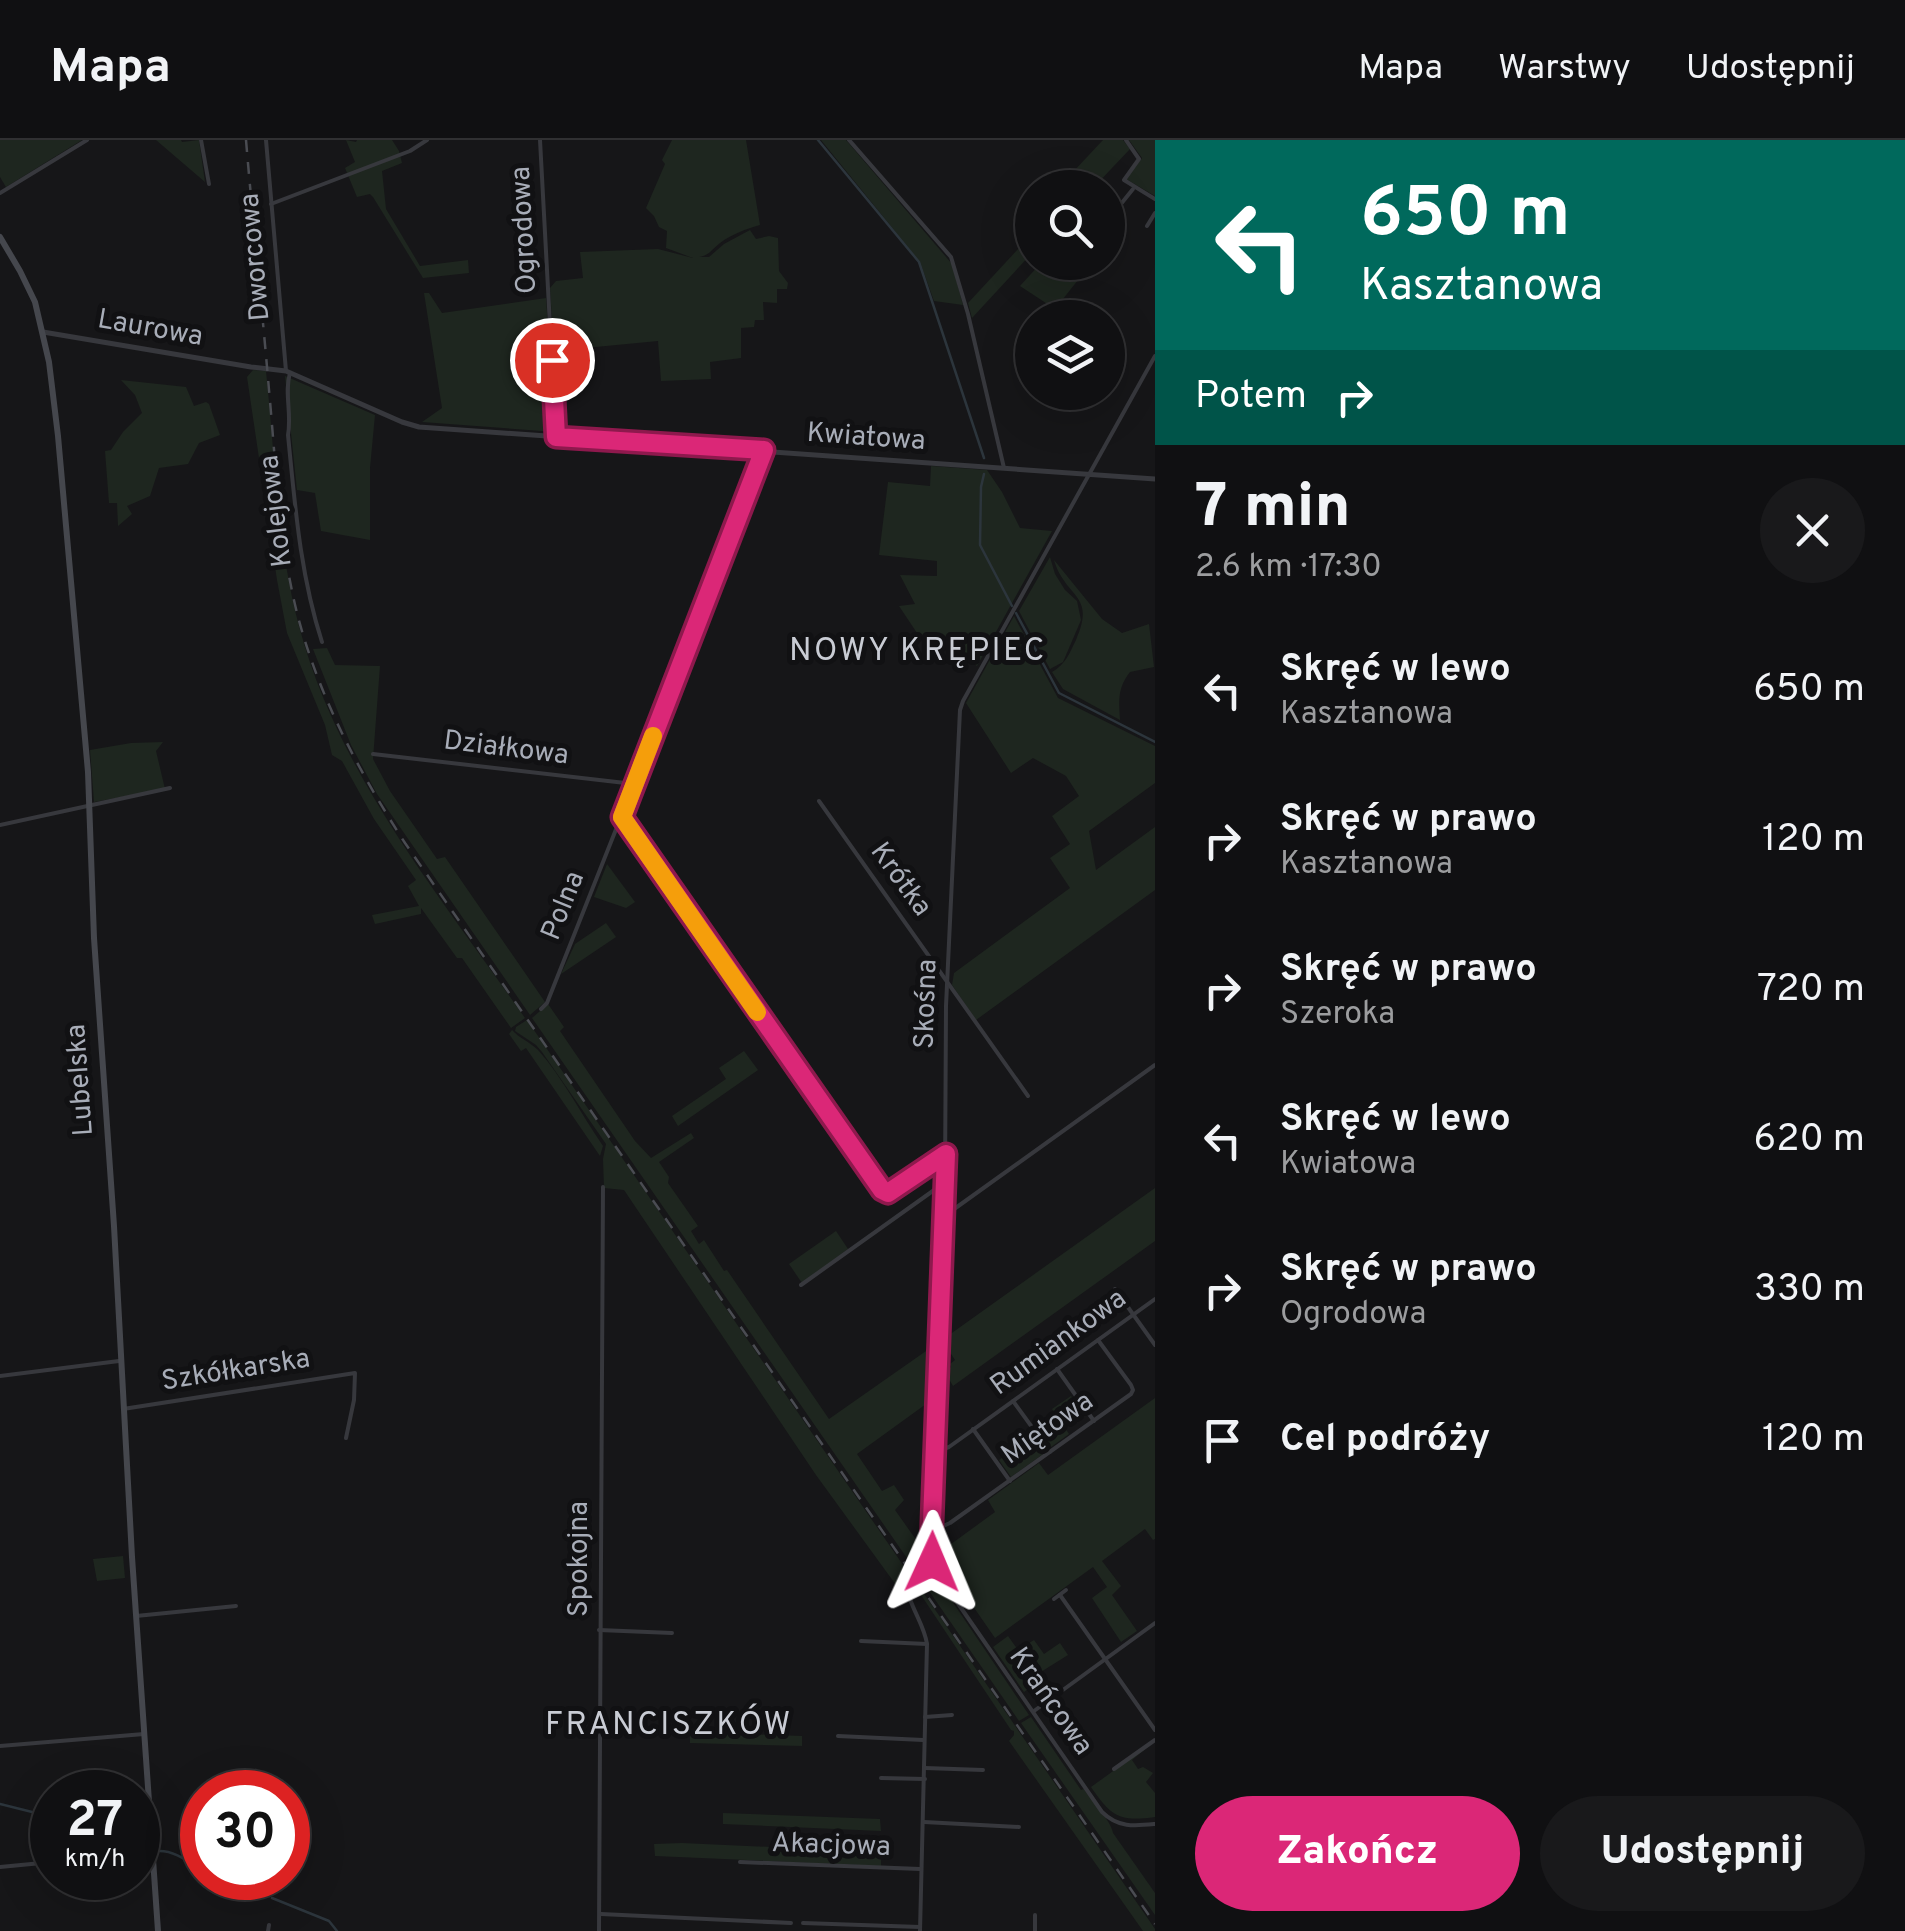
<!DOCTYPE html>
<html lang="pl">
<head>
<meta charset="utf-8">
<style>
	:root { --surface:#101012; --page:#19191b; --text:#f1f3f6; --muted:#9c9d9f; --line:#303032; --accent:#db2777 }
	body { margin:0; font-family:Overpass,sans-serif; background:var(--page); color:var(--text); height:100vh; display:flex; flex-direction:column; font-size:38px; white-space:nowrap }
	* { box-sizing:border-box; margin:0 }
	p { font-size:32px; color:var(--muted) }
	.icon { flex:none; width:55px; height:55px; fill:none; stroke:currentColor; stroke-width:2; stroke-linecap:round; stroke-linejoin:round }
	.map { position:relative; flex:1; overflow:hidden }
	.drawer { display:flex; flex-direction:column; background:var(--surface); width:750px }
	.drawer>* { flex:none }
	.guide { background:#00695c; color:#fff; overflow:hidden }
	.fabs { position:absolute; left:1015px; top:30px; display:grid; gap:20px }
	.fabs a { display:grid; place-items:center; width:110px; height:110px; border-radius:50%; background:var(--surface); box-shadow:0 10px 40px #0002,0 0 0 2px var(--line); font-size:50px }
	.speed { position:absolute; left:30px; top:1630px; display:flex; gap:20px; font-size:50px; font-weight:700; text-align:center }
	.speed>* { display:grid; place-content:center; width:130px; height:130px; border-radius:50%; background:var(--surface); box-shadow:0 10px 40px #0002,0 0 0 2px var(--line); line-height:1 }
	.speed small { font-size:25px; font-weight:400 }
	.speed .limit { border:15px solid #d22; background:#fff; color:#111 }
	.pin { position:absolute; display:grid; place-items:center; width:85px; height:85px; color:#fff; margin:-42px; border:5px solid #fff; border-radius:50%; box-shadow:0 2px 10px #0007 }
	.me { position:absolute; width:110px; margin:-55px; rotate:1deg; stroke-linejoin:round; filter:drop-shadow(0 0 8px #0008) }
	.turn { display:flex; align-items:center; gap:35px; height:210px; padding:0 40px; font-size:45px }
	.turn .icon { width:130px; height:130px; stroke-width:2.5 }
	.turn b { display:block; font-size:70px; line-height:85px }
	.then { display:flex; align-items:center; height:95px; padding:0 40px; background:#0003; gap:20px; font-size:38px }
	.round { display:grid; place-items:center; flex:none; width:105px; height:105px; border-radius:52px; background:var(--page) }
	.overview { display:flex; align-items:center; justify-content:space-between; height:170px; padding:0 40px }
	h1 { font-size:60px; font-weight:800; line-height:75px }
	.button { display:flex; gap:20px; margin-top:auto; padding:20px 40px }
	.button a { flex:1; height:115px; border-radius:60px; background:var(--accent); color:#fff; font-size:40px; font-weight:800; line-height:115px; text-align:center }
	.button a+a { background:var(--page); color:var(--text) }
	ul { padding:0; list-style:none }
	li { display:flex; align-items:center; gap:30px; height:150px; padding:0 40px }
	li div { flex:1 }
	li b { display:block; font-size:38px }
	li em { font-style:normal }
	header { display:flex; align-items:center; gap:60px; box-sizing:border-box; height:140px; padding:0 50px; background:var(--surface); border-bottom:2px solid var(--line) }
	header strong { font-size:48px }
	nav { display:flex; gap:55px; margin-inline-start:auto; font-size:35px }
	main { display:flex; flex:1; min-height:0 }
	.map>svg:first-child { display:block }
	.green { fill:#1e261f }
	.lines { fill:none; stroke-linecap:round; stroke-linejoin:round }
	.stream { stroke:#2c353c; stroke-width:2.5 }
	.minor { stroke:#37383d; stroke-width:4 }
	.tertiary { stroke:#37383d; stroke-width:5 }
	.secondary { stroke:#45474d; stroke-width:6 }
	.rail { stroke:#4a4c52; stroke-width:2.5; stroke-dasharray:12 10; stroke-linecap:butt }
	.route-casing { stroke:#8e194d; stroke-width:25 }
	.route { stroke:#db2777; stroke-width:18 }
	.slow { stroke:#f59e0b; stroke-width:18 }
	.labels { text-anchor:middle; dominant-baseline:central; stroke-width:10; stroke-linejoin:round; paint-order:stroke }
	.street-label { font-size:28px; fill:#a8adb8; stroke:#111113 }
	.quarter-label { font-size:32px; letter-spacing:2.5px; fill:#c9ccd4; stroke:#111113 }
</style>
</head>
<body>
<header>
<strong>Mapa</strong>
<nav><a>Mapa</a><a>Warstwy</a><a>Udostępnij</a></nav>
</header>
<main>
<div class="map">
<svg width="1155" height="1791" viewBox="0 0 1155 1791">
	<rect width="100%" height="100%" fill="#161618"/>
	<!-- green -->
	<g class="green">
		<polygon points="0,0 82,0 6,47 0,37"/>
		<polygon points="156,0 181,0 182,2 199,0 205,42"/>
		<polygon points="346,0 356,2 357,0 392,0 399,11 402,23 382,31 386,69 420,126 468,120 469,133 423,138 373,57 370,54 357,57 345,28 355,22"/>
		<path d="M672,0H746L760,85C746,89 732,94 720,103C711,110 710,115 699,117H709L724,104L750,90L756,99L769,96L778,98L779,131L788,143L787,149H777V163L763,162L764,180H755L754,187L741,188V218L710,222L711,239L661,241L658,201L554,211L550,148L556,141L583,138L580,112L658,109L693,118L666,108L667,91L659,87L654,76L646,68L665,24L662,20Z"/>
		<polygon points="821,0 846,0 952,124 963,165 934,161 920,122"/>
		<polygon points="1103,0 1123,0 1130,9 1094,47 1059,47"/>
		<polygon points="1129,0 1155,0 1155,56 1126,39 1142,18"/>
		<polygon points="1032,94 1032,113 972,178 968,163"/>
		<polygon points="1041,123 1050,123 1078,140 1055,169 1020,146"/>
		<polygon points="424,153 429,153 442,173 546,158 555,292 422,282 442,268"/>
		<path d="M253,230L266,231C275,316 277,404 299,486C338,634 440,756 525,878L511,888L462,818H457L421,768V774L375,784L372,775L419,766L408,746L416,740L374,679L342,621L332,615L325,585L287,493L277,440L247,237Z"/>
		<polygon points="285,236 375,275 370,328 370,400 321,391 315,353 297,350"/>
		<polygon points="121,240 186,247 194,266 206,262 209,264 220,295 199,303 188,324 159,328 150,356 127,366 132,374 118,386 117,363 109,363 105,311 111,310 123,292 142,273 135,255"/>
		<polygon points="931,326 987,330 1002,352 1020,388 1052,391 977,526 937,500 919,496 899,466 915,464 900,435 937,436 937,421 879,415 888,342 930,346"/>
		<polygon points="1050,417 1055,434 1065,450 1077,461 1081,480 1063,522 1050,529 1019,471"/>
		<path d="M1054,420L1102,479L1122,493L1149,484L1154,527L1130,532C1117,549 1119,560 1120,580L1063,549L1052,532C1066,524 1069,514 1076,500C1097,454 1065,458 1054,420Z"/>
		<polygon points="1014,476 1058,558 1155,606 1155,643 1089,691 1096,730 1155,687 1155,750 976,880 952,845 954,833 1070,748 1050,718 1070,704 1052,676 1079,656 1066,636 1033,618 1011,633 966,563"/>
		<polygon points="327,508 335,525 380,526 373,619 390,651 437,719 445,717 545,862 530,875 377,654 351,605 313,509"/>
		<polygon points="163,602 156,611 165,649 94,662 90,610 131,603"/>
		<polygon points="607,724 635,762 626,768 594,757"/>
		<polygon points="606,783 616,797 561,834 575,804"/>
		<polygon points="548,864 564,887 560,891 635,1001 651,1018 691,993 694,998 659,1022 669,1037 668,1043 698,1086 691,1091 699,1104 704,1100 724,1131 727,1130 829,1279 936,1204 935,1241 926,1249 933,1259 857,1314 882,1351 894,1345 904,1360 895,1370 922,1408 926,1409 929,1426 918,1434 532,878"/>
		<polygon points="527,880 912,1438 903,1446 896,1445 816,1335 624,1050 604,1048 603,1019 606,1004 542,912 536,905 515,891 516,887"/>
		<path d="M512,890C519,898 530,902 538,910C563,938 581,974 603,1006L600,1016L526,908L521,911L509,894Z"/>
		<polygon points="744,911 758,930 678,986 672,976 726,939 719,928"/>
		<polygon points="1155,1048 1155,1101 953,1246 945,1232 951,1227 950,1224 955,1220 942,1200"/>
		<polygon points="836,1091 848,1109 802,1143 789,1124"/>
		<polygon points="1071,1256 1078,1265 1059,1279 1069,1294 1051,1307 1040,1293 1058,1279 1052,1269"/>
		<polygon points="1155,1258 1155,1399 1153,1400 1145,1389 1102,1421 1121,1446 1112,1455 1137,1491 1121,1502 1092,1458 1107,1447 1093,1427 995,1498 959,1446 952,1450 943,1435 945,1433 941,1432 936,1415 995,1372 988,1360 1039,1323 1048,1335"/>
		<polygon points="1035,1296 1046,1312 1011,1337 999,1320"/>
		<polygon points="123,1416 125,1438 97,1441 93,1419"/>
		<polygon points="929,1432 933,1433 1029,1575 1019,1581 920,1438"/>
		<polygon points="916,1442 1155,1789 1155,1791 1143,1791 1009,1601 1014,1595 1014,1591 1011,1590 913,1443"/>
		<polygon points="1008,1496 1018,1510 1034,1500 1044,1514 1060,1503 1068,1515 1036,1535 1039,1541 1024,1552 993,1507"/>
		<path d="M1031,1577L1081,1650L1084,1649C1092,1662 1111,1680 1113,1693L1155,1753V1775L1021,1583Z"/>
		<polygon points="690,1592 802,1596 802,1606 690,1603"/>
		<path d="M1155,1601L1132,1620L1138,1629L1143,1627L1153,1633L1146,1642L1155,1653V1677C1119,1682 1111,1676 1091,1647Z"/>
		<polygon points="723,1673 880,1679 881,1691 723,1684"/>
		<polygon points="682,1703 881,1712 881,1726 655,1716 654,1704"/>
	</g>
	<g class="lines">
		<!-- stream -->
		<g class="stream">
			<polyline points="818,0 919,122 984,318"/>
			<polyline points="984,334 981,347 980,405 1012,466"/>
			<polyline points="1016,473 1059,553 1155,602"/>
			<polyline points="0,1664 52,1677"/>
			<polyline points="138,1708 149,1711"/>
			<path d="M158,1711C174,1710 189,1722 202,1730"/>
			<polyline points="220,1738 269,1756"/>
			<polyline points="272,1758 329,1781 337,1791"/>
		</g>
		<!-- minor -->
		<g class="minor">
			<polyline points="201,0 209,44"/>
			<polyline points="266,0 286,231"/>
			<polyline points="540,0 556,297"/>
			<polyline points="849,0 951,117 968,174 1004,328"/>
			<polyline points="1126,0 1139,19 1124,40 1155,59"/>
			<polyline points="0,53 87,0"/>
			<polyline points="271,64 410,11 427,0"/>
			<polyline points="1108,80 1133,49"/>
			<polyline points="1147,86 1155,73"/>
			<path d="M1155,216L963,561L960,570L946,866L945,1042L931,1408L933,1422L939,1436L1102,1672C1118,1688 1135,1686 1155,1684"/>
			<path d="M290,233C284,252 292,274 288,295C295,365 300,434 322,502"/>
			<polyline points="373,614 634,644"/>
			<polyline points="819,661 1028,956"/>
			<polyline points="621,677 882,1050 888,1053 943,1014"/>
			<polyline points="0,685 170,648"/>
			<polyline points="541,869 547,863 727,410 765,310"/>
			<polyline points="944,1074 950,1072 1155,925"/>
			<polyline points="801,1145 944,1043"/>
			<polyline points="1115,1149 1155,1205"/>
			<polyline points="1057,1229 1094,1281"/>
			<polyline points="0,1236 119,1221"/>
			<polyline points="1013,1261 1050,1312"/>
			<polyline points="123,1269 355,1233 354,1260 346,1298"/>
			<polyline points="973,1289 1010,1341"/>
			<polyline points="935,1312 949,1307 1155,1159"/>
			<polyline points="932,1391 950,1383 1131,1254 1133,1250 1131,1245 1098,1200"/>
			<path d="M907,1444C908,1465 924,1483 927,1504L920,1791"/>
			<polyline points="1060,1455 1155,1590"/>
			<polyline points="1054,1459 1066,1450"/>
			<polyline points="136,1476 236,1466"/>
			<polyline points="599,1490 672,1493"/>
			<polyline points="861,1501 927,1504"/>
			<polyline points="1034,1571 1155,1483"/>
			<polyline points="925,1577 952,1575"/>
			<polyline points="838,1596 923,1600"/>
			<polyline points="0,1606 144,1594"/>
			<polyline points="925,1628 983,1630"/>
			<polyline points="1114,1629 1155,1600"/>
			<polyline points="881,1638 925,1639"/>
			<polyline points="924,1682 1019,1687"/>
			<polyline points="138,1721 153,1720"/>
			<polyline points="740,1722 920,1729"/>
			<polyline points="0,1727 52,1722"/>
			<polyline points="601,1774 791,1783"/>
			<polyline points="803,1783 920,1787"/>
			<polyline points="268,1791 269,1785"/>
			<polyline points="599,1791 603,1047"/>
			<polyline points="1035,1791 1035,1775"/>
		</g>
		<!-- tertiary -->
		<polyline class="tertiary" points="43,192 251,227 286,231 402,282 419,287 1155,339"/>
		<!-- secondary -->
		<polyline class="secondary" points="0,97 20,131 35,162 49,222 58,296 88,632 94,798 114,1086 132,1417 158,1791"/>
		<!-- rail -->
		<path class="rail" d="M246,0C253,84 262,167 269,250C276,326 279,403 298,477C320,559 359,632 405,703L1155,1784"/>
	</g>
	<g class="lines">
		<!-- route casing -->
		<g class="route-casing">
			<polyline id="route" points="552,220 556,297 764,310 622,677 882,1050 888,1053 946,1014 931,1408 932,1422"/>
		</g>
		<!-- route -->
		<use href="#route" class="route"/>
		<!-- slow -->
		<polyline class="slow" points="653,596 622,677 757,872"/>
	</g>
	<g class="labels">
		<!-- street labels -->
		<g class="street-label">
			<text transform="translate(525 90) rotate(-93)">Ogrodowa</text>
			<text transform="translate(256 117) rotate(-95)">Dworcowa</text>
			<text transform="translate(150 189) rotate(10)">Laurowa</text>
			<text transform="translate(866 298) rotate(4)">Kwiatowa</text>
			<text transform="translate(277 371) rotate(-97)">Kolejowa</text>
			<text transform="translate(506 609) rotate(7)">Działkowa</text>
			<text transform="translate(900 740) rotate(54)">Krótka</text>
			<text transform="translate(564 766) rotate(-68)">Polna</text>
			<text transform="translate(927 864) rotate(-88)">Skośna</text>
			<text transform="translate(81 940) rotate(-94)">Lubelska</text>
			<text transform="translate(1059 1203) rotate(-36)">Rumiankowa</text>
			<text transform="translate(236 1231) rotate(-9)">Szkółkarska</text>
			<text transform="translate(1048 1289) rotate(-35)">Miętowa</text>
			<text transform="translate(580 1419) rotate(-90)">Spokojna</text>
			<text transform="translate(1050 1562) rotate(55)">Krańcowa</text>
			<text transform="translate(831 1706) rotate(2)">Akacjowa</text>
		</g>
		<!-- quarter labels -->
		<g class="quarter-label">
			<text x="918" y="512">NOWY KRĘPIEC</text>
			<text x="669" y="1586">FRANCISZKÓW</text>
		</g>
	</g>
</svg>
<div class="fabs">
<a><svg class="icon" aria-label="search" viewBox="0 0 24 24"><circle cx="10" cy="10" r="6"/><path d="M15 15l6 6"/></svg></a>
<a><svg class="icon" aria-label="layers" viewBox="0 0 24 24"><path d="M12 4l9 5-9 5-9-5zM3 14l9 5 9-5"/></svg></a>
</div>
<div class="speed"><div>27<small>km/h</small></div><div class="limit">30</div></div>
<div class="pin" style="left:552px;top:220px;background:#d93025"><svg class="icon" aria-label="arrive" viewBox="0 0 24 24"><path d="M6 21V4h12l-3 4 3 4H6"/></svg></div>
<svg class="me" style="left:932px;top:1422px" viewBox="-20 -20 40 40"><path d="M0-17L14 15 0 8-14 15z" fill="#db2777" stroke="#fff" stroke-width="4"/></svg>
</div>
<section class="drawer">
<div class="guide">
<div class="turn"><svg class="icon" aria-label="left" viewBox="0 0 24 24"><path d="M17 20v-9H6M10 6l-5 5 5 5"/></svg><div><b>650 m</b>Kasztanowa</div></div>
<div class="then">Potem<svg class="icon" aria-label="right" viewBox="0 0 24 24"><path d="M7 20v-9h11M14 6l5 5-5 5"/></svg></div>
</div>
<div class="overview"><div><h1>7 min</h1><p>2.6 km · 17:30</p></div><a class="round"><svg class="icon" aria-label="close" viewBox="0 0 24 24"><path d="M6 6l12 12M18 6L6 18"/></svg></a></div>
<ul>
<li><svg class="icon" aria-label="left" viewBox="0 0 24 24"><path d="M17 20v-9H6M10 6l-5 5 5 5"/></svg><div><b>Skręć w lewo</b><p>Kasztanowa</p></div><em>650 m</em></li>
<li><svg class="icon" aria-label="right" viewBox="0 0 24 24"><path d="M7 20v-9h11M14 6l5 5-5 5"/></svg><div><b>Skręć w prawo</b><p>Kasztanowa</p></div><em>120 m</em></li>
<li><svg class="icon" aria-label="right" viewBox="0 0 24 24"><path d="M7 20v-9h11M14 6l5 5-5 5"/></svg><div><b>Skręć w prawo</b><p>Szeroka</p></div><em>720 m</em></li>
<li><svg class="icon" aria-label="left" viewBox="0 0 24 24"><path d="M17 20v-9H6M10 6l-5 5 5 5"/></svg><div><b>Skręć w lewo</b><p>Kwiatowa</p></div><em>620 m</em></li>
<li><svg class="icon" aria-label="right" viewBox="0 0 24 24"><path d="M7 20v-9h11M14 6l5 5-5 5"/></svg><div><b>Skręć w prawo</b><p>Ogrodowa</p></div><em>330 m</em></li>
<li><svg class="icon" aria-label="arrive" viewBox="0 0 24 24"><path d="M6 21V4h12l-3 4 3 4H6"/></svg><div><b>Cel podróży</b></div><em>120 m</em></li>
</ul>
<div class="button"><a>Zakończ</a><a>Udostępnij</a></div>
</section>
</main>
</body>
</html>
